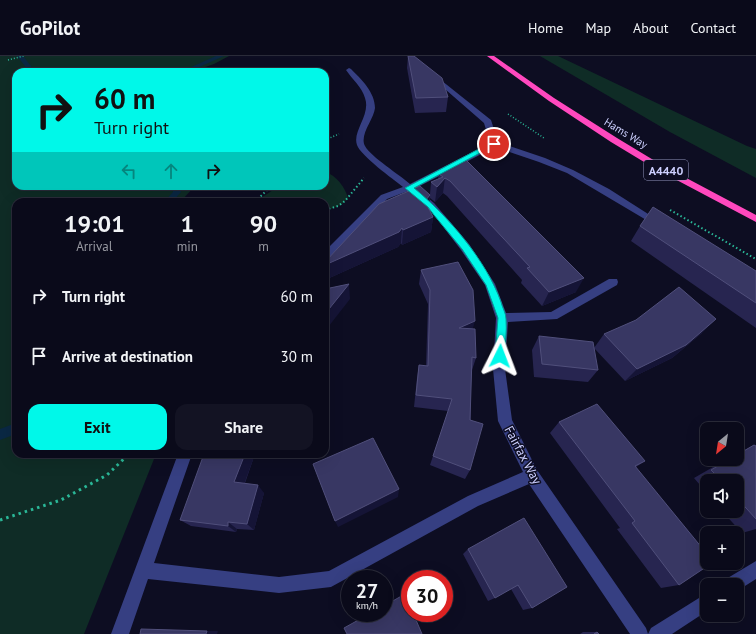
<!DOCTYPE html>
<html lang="en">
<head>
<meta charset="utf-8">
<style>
	:root { --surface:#0a0a1a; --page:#131323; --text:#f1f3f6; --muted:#999aa2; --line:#2a2b39; --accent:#00f8e9 }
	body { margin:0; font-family:"PT Sans",sans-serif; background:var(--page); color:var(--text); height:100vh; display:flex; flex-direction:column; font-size:15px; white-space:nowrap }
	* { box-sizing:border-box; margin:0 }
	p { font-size:13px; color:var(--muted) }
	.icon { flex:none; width:22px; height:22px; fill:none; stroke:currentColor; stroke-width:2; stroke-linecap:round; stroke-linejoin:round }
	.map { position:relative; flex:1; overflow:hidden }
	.details { position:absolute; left:12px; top:142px; width:317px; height:260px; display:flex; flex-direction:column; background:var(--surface); border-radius:12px; box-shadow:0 4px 16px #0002,0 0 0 1px var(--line) }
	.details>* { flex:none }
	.top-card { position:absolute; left:12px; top:12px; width:317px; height:122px; border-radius:12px; box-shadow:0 4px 16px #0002,0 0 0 1px var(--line); background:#00f8e9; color:#111; overflow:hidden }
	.needle { width:26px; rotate:210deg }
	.fabs { position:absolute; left:700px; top:366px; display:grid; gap:8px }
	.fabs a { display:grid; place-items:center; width:44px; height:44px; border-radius:8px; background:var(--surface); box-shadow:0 4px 16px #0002,0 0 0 1px var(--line); font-size:20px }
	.speed { position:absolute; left:341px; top:514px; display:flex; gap:8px; font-size:20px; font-weight:700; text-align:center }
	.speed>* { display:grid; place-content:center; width:52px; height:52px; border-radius:50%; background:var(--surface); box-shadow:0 4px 16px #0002,0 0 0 1px var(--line); line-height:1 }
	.speed small { font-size:10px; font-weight:400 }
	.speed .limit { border:6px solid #d22; background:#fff; color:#111 }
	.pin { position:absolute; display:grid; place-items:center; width:34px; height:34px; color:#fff; margin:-17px; border:2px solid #fff; border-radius:50%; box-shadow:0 1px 4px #0007 }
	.me { position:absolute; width:44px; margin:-22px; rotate:3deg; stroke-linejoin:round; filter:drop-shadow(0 0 3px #0008) }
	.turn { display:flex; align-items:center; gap:14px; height:84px; padding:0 16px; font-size:18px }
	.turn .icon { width:52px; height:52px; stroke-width:2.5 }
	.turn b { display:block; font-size:28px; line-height:34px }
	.lanes { display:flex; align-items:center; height:38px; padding:0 16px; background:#0003; justify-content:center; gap:20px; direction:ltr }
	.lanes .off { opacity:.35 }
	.eta { display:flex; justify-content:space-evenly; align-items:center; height:68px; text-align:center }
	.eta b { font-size:24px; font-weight:800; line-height:28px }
	.cta { display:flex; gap:8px; margin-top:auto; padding:8px 16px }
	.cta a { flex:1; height:46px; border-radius:12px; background:var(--accent); color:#111; font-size:16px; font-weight:800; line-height:46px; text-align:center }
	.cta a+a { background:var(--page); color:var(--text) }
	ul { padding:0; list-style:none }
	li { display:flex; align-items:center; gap:12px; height:60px; padding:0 16px }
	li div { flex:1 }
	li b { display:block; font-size:15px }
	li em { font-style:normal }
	header { display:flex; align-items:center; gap:24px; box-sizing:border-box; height:56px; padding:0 20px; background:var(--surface); border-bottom:1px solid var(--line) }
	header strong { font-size:19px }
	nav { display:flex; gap:22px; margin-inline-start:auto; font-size:14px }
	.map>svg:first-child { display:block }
	.green { fill:#0f2c26 }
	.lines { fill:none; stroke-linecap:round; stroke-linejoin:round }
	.stream { fill:#0a2844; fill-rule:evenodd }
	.path-far2 { stroke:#2ab797; stroke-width:1.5; stroke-dasharray:1 2; stroke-linecap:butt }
	.path-far1 { stroke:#2ab797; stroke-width:2; stroke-dasharray:1.5 2.5; stroke-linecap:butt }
	.path { stroke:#2ab797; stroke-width:3; stroke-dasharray:2.5 4; stroke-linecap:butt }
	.minor { fill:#363f82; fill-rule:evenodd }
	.highway { fill:#ff48be; fill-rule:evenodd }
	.wall { fill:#272550 }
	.shaded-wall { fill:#151436 }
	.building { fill:#383763; stroke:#504f7b }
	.route { fill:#00f8e9; stroke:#00a197 }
	.labels { text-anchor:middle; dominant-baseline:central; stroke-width:3; stroke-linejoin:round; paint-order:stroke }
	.far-street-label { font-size:11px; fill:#cdd0ff; stroke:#0d0d22 }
	.shield { fill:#0d0d22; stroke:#9396bd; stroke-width:1 }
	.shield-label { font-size:12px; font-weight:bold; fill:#cdd0ff }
	.street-label { font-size:13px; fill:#cdd0ff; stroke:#0d0d22 }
</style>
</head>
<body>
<header>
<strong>GoPilot</strong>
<nav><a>Home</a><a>Map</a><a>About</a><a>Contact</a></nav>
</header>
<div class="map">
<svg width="756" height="578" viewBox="0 0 756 578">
	<rect width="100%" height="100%" fill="#0d0d22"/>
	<!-- green -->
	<g class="green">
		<polygon points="0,0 229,0 214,8 191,16 16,16 16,130 195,130 180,146 16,146 16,398 156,398 84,578 0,578"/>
		<polygon points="540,0 558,0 747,90 756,93 756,122 670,76"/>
		<path d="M325,116C336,119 345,131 348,142L341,149L325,155V146H255L279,130H325Z"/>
	</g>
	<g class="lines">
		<!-- stream -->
		<g class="stream">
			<polygon points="17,0 23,0 31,10 33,16 27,16 25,10"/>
			<polygon points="216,0 224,0 188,16 180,16"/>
			<polygon points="172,130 180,130 181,136 172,146 164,146 173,136"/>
			<polygon points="16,367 16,378 0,384 0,373"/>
		</g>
		<!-- path-far2 -->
		<g class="path-far2">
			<polyline points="8,4 24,0"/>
			<polyline points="508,58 544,82"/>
			<polyline points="325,84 339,78"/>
		</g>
		<!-- path-far1 -->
		<g class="path-far1">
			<polyline points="255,146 271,130"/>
			<polyline points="325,154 338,150 345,145 364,122"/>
			<polyline points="670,154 756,203"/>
		</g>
		<!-- path -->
		<polyline class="path" points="0,464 61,444 107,419 129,398"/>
		<!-- minor -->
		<g class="minor">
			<path d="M349,12L351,13C361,23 375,36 375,52C374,63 359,79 365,90C371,101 400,119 410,128L490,87L484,67L430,20V18L432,17L491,64L498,86L545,102L573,114L609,133L656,163L651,166L648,165L567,117L539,106L495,91L416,132L434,147L469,188L495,228L506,257L551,256L609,223H617L618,226L617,229L557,263L508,266L505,313L512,364L537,414L646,572L648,578L651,572L707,537V555L672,578H630L529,428L478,450L331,531L279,537L148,523L129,578H111L178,398H192L154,507L279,521L329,515L468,440L523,416L498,365L493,313L496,262L485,229L461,194L428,151L408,135L387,143L329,204L325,205V195L381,139L403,131C393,123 361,100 357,89C352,75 371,59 365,42C362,31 352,23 346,14Z"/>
			<polygon points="756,505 756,523 737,535 737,529 724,529 726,523"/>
		</g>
		<!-- highway -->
		<polygon class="highway" points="487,0 494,0 554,42 617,82 660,108 756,159 756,166 654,112 611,86 549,45"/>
	</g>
	<!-- wall -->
	<g class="wall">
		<polygon points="408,0 414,0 448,41 446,56 415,57 407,12"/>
		<polygon points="466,104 576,236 542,250 521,227 522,224 447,140 443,137 435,146 430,142 429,152 433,161 431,176 402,189 401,187 398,191 325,224 430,138 431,126 438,123 439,118"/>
		<polygon points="640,170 756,215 756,272 631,185"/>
		<polygon points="421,214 472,273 476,302 472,314 471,314 470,414 465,423 430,409 448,355 414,351 417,322 419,309 426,310 428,248 419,228"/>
		<polygon points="702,277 672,302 625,325 594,292 604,278"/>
		<polygon points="539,280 598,314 588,326 534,321 532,294"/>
		<polygon points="559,366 645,405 636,411 679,529 661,532 617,473 620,472 550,377"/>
		<polygon points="754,389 756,390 756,473 742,477 722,455 737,455 737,425 707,425 707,437 694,422 727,403 737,403 737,398"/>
		<polygon points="255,398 245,427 264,437 254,474 237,473 236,476 191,470 180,464"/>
		<polygon points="468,493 567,531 532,552 523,554 511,533 495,542 488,545 463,498"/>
		<polygon points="583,576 597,576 599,578 580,578"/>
	</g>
	<!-- shaded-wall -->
	<g class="shaded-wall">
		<polygon points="445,122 443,137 435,146 437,131"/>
		<polygon points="430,139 428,154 425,145"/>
		<polygon points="433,161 431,176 402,189 403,174"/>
		<polygon points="402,172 401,187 398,191 325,224 325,209"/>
		<polygon points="584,222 576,236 542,250 549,236"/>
		<polygon points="349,228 350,243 325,275 325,258"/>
		<polygon points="716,263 702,277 672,302 625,325 637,313"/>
		<polygon points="475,265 471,279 459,272"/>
		<polygon points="245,398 255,398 242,434 234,426"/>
		<polygon points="258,429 264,437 254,474 247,468"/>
		<polygon points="399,433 398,441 338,471 335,465"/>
		<polygon points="228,466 237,473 236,476 228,470"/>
		<polygon points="207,575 218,575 217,578 206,578"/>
	</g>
	<!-- building -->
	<g class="building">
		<polygon points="408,0 414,0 442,22 448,41 416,42"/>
		<polygon points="466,104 584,222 549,236 527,212 530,211 450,125 445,122 437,131 431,126 443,121 439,118"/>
		<polygon points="420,130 430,139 425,145 433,161 403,174 402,172 399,176 325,209 325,206 379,148"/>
		<polygon points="653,151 756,215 756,247 640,170"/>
		<polygon points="458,206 473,234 475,265 459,272 475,273 476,302 472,301 470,364 483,368 470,414 433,400 452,343 416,339 419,309 428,310 430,234 421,214"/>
		<polygon points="349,228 325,258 325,233"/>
		<polygon points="679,231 716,263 686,289 637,313 604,278 636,264"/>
		<polygon points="539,280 593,286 598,314 542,308"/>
		<polygon points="597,348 645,405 635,410 707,498 707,507 712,507 679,529 632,467 635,465 559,366"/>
		<polygon points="373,382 399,433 335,465 313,408"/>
		<polygon points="754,389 756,390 756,463 737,442 737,425 722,425 711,414 730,403 737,403 737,399"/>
		<polygon points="204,398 245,398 234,426 258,429 247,468 228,466 228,470 180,464"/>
		<polygon points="524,462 567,531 532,552 518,529 495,542 468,493"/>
		<polygon points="405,538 410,550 410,557 413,557 422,578 347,578 344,572 371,557 384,557 384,550"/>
		<polygon points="141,573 207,575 206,578 140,578"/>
		<polygon points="597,576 599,578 594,578"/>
	</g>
	<!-- route -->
	<path class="route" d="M492,86L497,88L414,132C448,160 486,204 501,246C502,251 506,257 506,263C507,275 505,288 505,300L503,303H497L495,300L498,262L486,229L462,193L434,159L428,151L405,132Z"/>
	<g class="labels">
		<!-- far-street labels -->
		<g class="far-street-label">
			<text transform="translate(626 77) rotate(31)">Hams Way</text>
		</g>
		<!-- shield labels -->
		<rect class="shield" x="644" y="104" width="44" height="20" rx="3"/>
		<g class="shield-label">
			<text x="666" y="114">A4440</text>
		</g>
		<!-- street labels -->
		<g class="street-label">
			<text transform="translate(523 399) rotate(62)">Fairfax Way</text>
		</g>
	</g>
</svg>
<div class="fabs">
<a><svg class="needle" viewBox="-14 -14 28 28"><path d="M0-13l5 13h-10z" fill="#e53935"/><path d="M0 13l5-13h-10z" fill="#999aa2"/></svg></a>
<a><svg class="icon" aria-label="sound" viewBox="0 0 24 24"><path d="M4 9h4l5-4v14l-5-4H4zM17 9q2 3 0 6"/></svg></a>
<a>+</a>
<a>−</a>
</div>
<div class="speed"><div>27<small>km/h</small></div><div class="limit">30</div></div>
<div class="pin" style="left:494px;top:88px;background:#d93025"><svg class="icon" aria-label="arrive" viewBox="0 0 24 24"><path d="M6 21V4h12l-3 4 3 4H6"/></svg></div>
<svg class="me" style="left:500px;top:300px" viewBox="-20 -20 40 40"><path d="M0-17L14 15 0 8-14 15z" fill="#00f8e9" stroke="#fff" stroke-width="4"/></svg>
<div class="top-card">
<div class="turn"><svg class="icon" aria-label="right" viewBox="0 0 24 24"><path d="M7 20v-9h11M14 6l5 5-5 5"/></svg><div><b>60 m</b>Turn right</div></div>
<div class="lanes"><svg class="icon off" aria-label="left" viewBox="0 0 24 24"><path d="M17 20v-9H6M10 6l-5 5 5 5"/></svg><svg class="icon off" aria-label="ahead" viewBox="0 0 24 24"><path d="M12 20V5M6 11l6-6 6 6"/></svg><svg class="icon" aria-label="right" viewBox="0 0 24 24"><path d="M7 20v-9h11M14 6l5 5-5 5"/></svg></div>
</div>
<section class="details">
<div class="eta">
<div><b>19:01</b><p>Arrival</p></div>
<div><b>1</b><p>min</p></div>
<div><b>90</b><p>m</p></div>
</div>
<ul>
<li><svg class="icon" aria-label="right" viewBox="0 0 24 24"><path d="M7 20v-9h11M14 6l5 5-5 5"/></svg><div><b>Turn right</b></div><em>60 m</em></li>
<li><svg class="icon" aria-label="arrive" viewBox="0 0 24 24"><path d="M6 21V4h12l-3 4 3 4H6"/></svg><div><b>Arrive at destination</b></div><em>30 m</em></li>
</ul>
<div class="cta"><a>Exit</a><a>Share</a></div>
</section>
</div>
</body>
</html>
